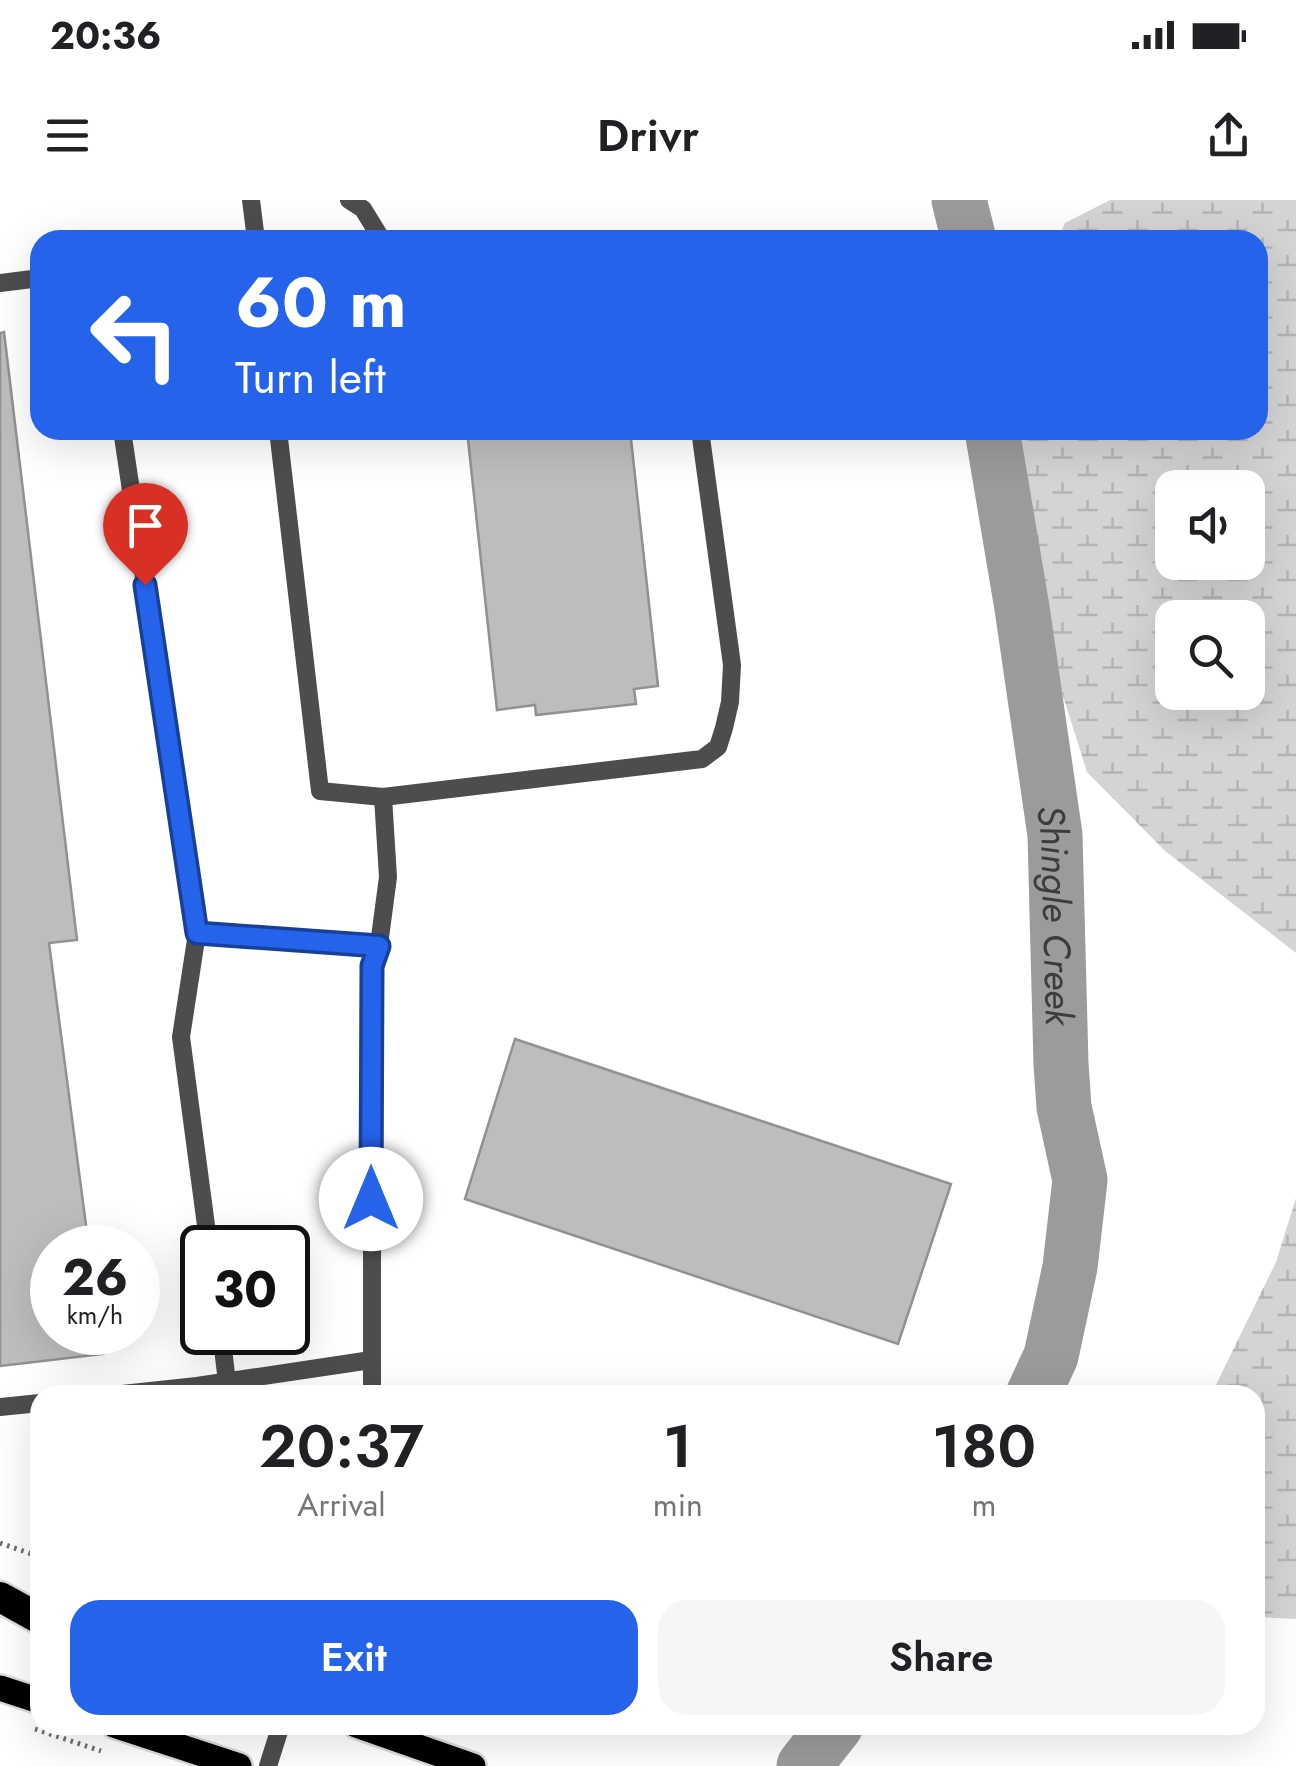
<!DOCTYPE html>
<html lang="en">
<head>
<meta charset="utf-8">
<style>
	:root { --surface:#fff; --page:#f6f6f6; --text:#202124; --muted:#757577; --accent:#2563eb }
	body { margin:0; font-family:Jost,sans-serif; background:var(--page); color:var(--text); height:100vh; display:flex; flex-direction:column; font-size:38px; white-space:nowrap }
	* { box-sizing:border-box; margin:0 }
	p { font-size:32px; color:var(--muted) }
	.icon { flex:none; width:55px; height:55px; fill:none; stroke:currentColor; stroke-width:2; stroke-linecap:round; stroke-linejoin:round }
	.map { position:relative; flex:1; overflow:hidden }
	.drawer { position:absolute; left:30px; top:1185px; width:1235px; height:350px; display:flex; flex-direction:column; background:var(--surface); border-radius:30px; box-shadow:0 10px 40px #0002 }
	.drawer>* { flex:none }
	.guide { position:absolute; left:30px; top:30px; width:1238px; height:210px; border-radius:30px; box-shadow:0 10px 40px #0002; background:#2563eb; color:#fff; overflow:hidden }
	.tools { position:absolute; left:1155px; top:270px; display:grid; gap:20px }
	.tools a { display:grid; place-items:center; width:110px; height:110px; border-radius:20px; background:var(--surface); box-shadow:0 10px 40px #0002; font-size:50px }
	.speed { position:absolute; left:30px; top:1025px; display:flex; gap:20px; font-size:50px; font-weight:700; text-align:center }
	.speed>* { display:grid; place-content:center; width:130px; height:130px; border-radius:50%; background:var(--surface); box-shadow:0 10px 40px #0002; line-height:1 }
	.speed small { font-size:25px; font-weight:400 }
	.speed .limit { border:5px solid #111; border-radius:15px; background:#fff; color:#111 }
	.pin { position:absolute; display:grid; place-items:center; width:85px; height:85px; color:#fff; margin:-102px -42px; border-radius:50% 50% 50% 0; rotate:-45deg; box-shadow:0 0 10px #0007 }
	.pin .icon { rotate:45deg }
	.me { position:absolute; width:110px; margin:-55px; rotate:0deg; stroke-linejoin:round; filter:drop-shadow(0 0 8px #0008) }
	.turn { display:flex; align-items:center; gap:35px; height:210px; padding:0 40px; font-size:45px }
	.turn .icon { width:130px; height:130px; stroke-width:2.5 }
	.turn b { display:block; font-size:70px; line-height:85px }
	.eta { display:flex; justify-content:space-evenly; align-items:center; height:170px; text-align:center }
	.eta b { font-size:60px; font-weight:600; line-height:70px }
	.primary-button { display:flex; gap:20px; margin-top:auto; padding:20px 40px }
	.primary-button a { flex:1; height:115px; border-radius:30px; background:var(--accent); color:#fff; font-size:40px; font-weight:600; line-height:115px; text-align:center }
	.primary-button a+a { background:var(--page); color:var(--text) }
	.status { display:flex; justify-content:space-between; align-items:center; height:70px; padding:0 50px; background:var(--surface); direction:ltr }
	.status svg { height:28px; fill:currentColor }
	header { display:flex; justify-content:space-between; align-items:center; height:130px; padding:0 40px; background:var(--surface); font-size:45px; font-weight:600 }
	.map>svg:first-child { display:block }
	.wetland { fill:url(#wetland-marsh); fill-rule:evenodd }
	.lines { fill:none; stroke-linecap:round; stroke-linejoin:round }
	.river { stroke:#9b9b9b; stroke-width:55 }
	.building { fill:#bdbdbd; stroke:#919191; stroke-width:2.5 }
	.major-casing { stroke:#dbdbdb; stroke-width:30 }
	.highway-casing { stroke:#dbdbdb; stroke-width:35 }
	.path { stroke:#6f6f6f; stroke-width:5; stroke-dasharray:2.5 5; stroke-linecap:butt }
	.minor { stroke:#4d4d4d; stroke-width:18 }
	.major { stroke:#000; stroke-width:25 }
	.highway { stroke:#000; stroke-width:30 }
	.route-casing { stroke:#184099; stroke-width:25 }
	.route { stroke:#2563eb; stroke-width:18 }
	.labels { text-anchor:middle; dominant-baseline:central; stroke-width:9; stroke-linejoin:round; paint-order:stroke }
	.water-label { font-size:38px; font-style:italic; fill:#3c3c3c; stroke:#fff }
</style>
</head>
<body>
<div class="status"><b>20:36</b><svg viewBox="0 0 49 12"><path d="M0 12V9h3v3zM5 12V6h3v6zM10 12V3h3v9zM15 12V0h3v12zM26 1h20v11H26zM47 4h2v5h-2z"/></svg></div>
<header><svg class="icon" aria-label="menu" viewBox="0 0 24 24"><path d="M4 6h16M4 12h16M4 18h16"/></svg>Drivr<svg class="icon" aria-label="share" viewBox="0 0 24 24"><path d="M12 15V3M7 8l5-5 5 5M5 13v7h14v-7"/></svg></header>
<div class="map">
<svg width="1296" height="1566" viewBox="0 0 1296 1566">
	<defs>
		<pattern id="wetland-marsh" width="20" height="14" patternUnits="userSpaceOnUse" patternTransform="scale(2.5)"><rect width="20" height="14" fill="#d4d4d4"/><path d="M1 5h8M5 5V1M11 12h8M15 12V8" fill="none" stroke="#b4b4b4"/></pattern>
	</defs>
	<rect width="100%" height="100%" fill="#fff"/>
	<!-- wetland -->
	<g class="wetland">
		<path d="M1110,0H1296V753L1165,651L1087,572L1036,411L1016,230H1258V40H1057L1065,23ZM1172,288H1248V362H1172ZM1172,418H1248V492H1172Z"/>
		<polygon points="1296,998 1296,1419 1255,1417 1255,1195 1211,1195 1276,1062"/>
	</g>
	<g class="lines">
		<!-- river -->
		<g class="river">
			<polyline points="959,0 969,40"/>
			<path id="s1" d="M992,230L1022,408L1055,635L1061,864L1064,907L1080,980L1070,1067L1051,1156L1033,1195"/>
			<polyline points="804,1566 836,1525"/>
		</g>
	</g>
	<!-- building -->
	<g class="building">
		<polygon points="4,132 77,740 49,743 89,1048 52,1048 52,1132 100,1132 103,1154 0,1166 0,133"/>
		<polygon points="467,230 630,230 658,486 634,489 636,504 536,515 535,505 497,510"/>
		<polygon points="515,839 951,984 898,1144 465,999"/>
	</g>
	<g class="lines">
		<!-- major casing -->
		<g class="major-casing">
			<g id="major">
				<polyline points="0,1488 40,1501"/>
				<polyline points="114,1525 239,1566"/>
				<polyline points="356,1525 473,1566"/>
			</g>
		</g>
		<!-- highway casing -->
		<g class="highway-casing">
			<polyline id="highway" points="0,1397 40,1419"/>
		</g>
		<!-- path -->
		<g class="path">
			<polyline points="0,1343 40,1357"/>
			<polyline points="35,1529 101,1551"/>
		</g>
		<!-- minor -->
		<g class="minor">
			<polyline points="251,0 256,40"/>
			<polyline points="349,0 363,9 382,40"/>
			<polyline points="0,83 40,78"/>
			<polyline points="122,230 197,733 379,745"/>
			<polyline points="278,230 320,591 383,597"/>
			<polyline points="197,733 181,837 209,1048"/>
			<polyline points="221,1132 227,1182"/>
			<polyline points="113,1195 197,1186 371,1160"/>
			<polyline points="372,1195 372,766 379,745 388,677 383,597 702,559 718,547 724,528 730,502 732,465 700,230"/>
			<polyline points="0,1207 40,1203"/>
			<polyline points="268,1566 281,1525"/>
		</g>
		<!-- major -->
		<use href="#major" class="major"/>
		<!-- highway -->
		<use href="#highway" class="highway"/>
	</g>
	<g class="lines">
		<!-- route casing -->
		<g class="route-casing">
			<polyline id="route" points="145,385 197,733 379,746 372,766 371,999"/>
		</g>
		<!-- route -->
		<use href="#route" class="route"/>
	</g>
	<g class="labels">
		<!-- water labels -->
		<g class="water-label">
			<text stroke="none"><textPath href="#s1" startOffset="490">Shingle Creek</textPath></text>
		</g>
	</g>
</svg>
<div class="tools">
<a><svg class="icon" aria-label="sound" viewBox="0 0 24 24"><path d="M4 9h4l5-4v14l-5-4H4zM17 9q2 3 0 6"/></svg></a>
<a><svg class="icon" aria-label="search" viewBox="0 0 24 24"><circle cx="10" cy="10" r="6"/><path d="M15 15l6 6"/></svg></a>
</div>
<div class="speed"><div>26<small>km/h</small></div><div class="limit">30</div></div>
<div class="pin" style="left:145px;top:385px;background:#d93025"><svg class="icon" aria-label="arrive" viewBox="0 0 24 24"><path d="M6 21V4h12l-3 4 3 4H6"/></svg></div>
<svg class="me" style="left:371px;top:999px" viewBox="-20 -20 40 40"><circle r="19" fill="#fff"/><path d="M0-13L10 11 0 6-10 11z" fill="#2563eb"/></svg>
<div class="guide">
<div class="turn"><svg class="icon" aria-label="left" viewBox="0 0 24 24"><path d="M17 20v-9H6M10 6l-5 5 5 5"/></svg><div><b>60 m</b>Turn left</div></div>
</div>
<section class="drawer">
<div class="eta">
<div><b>20:37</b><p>Arrival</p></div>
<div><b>1</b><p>min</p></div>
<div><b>180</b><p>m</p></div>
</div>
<div class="primary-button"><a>Exit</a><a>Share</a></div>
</section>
</div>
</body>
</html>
